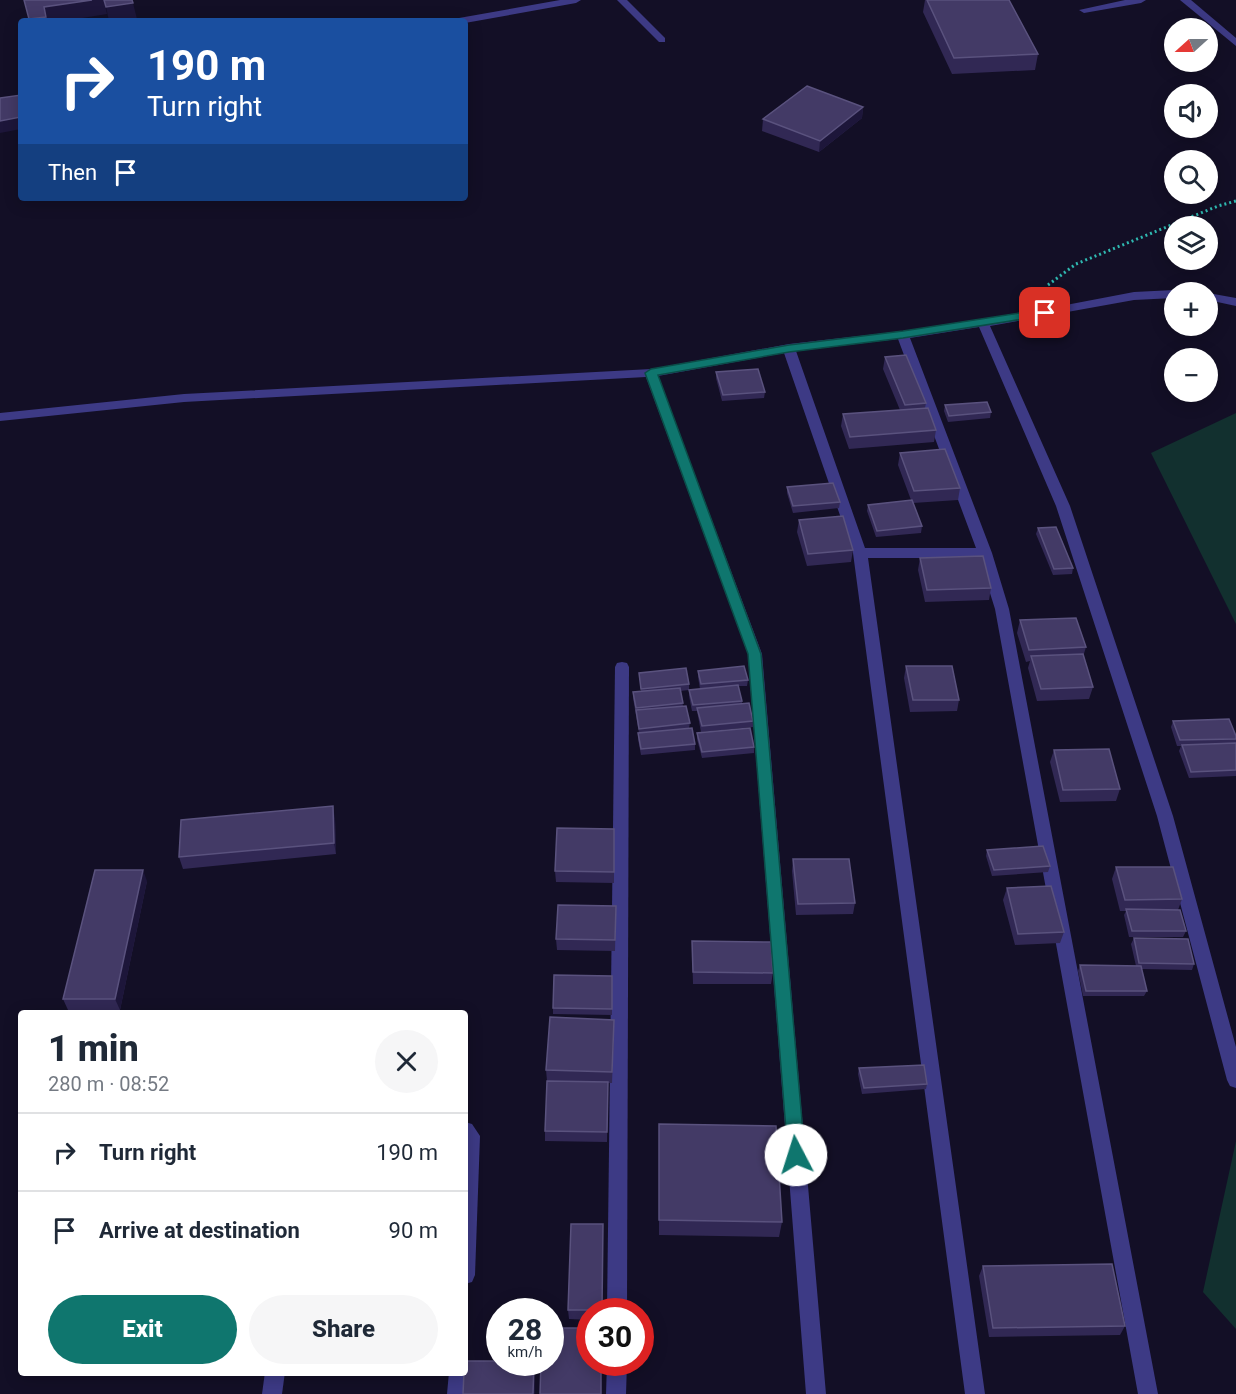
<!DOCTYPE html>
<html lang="en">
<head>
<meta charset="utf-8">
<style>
	:root { --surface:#fff; --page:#f6f6f7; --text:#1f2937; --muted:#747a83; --line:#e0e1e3; --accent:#0f766e }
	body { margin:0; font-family:Roboto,sans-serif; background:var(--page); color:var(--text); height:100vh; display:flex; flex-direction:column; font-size:22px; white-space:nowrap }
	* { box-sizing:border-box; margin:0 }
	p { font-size:20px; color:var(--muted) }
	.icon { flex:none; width:33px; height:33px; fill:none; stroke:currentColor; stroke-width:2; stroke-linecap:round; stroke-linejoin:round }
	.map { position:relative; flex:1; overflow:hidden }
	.drawer { position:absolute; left:18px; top:1010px; width:450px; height:366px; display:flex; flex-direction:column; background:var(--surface); border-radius:6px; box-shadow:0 3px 15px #0003 }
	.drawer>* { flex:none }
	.guide { position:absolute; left:18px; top:18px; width:450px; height:183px; border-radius:6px; box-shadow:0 3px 15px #0003; background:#1a4fa0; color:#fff; overflow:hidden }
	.needle { width:39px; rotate:249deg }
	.tools { position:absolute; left:1164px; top:18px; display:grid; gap:12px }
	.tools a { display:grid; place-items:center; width:54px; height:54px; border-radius:50%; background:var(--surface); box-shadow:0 3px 15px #0003; font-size:30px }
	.speed { position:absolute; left:486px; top:1298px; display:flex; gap:12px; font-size:30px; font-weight:700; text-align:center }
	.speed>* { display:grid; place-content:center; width:78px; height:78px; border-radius:50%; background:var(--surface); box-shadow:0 3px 15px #0003; line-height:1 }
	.speed small { font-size:15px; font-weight:400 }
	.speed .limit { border:9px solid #d22; background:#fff; color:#111 }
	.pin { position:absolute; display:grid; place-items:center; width:51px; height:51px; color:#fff; margin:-26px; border-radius:12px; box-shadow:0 3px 9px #0006 }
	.me { position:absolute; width:66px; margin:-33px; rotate:355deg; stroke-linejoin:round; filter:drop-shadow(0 0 4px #0008) }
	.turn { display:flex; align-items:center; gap:21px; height:126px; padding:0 30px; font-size:27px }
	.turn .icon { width:78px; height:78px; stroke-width:2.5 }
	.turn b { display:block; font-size:42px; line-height:51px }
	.then { display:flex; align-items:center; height:57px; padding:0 30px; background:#0003; gap:12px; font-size:22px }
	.round { display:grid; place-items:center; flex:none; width:63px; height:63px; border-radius:32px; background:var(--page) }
	.overview { display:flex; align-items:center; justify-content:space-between; height:102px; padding:0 30px }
	h1 { font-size:36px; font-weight:800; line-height:45px }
	.button { display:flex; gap:12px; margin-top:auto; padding:12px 30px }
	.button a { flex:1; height:69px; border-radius:36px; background:var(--accent); color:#fff; font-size:24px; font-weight:800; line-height:69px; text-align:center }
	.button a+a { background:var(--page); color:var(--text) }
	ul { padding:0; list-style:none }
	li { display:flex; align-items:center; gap:18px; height:78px; padding:0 30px; border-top:2px solid var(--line) }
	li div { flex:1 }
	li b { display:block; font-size:22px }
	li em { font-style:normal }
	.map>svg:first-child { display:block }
	.green { fill:#12302f }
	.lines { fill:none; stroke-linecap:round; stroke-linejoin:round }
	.path { stroke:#2fb8b0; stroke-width:3; stroke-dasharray:2 3; stroke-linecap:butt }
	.minor { fill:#3d3a85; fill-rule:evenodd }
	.wall { fill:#312854 }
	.shaded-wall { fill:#1d163a }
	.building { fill:#433a66; stroke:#5a527e; stroke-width:1.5 }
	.route { fill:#0f766e; stroke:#0a4d48; stroke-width:1.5 }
</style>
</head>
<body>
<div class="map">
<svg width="1236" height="1394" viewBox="0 0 1236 1394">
	<rect width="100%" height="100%" fill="#130f26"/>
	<!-- green -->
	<g class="green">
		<polygon points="1236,413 1236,624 1151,453"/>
		<polygon points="1236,1141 1236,1329 1203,1292"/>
	</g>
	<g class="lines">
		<!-- path -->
		<polyline class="path" points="1048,290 1048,285 1076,264 1218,206 1236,201"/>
		<!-- minor -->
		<g class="minor">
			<polygon points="560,0 581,0 576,3 465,23 454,21 459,18"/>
			<polygon points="617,0 627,0 665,38 665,42 659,42"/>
			<polygon points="1125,0 1146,0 1141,3 1084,13 1079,10"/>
			<polygon points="1180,0 1191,0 1236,38 1236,46"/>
			<path d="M1174,290L1179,292H1174V298L1134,300L990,326L1070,506L1173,816L1236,1047V1088L1230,1086L1227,1080L1157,816L1056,506L979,327L910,338L992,553L1009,609L1158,1394H1138L995,609L979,558H868L985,1394H965L853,553L784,353L658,376L762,654L826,1394H806L748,654L646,377L184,402L0,421V413L184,394L651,369L789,344L903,331L1024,313L1134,292ZM898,339L976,548H865L796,351Z"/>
			<polygon points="1208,293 1236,298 1236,306 1208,300"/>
			<polygon points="622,662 627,663 629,667 627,1311 607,1311 615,667 617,663"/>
			<polygon points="465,1122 472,1124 480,1136 475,1275 472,1282 465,1284"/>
			<polygon points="607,1362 627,1362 626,1394 606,1394"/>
			<polygon points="465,1364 469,1372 467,1394 447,1394 449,1372 465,1372"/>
			<polygon points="265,1372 285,1372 282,1394 262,1394"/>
		</g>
	</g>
	<!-- wall -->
	<g class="wall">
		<polygon points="925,0 1009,0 1038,54 1035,70 952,74 923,12"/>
		<polygon points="863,107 862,118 819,152 762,131 763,119"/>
		<polygon points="885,357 926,403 925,408 936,430 934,442 849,449 841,426 843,414 900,410 883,369"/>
		<polygon points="716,372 765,392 764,398 722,401 716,378"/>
		<polygon points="945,405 991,412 990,418 948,422 944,411"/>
		<polygon points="900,453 960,488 958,500 913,503 922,526 921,533 876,537 867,511 868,505 911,500 898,465"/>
		<polygon points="787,487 840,502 839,508 793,513 787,493"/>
		<polygon points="799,520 853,550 851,562 807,566 797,532"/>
		<polygon points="1038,528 1073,568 1072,574 1053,575 1036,534"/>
		<polygon points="920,558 991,588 989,600 925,602 918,570"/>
		<polygon points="1020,620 1086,647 1083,657 1093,687 1089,699 1037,701 1028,668 1030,661 1026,662 1017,633"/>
		<polygon points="906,666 959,700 957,711 910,712 904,678"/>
		<polygon points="698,671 748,680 747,686 738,686 742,701 742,704 753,721 753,727 701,732 697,711 692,711 689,696 689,690 700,689 698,677"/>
		<polygon points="639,673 689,684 689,690 680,691 683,706 690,723 689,728 695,744 695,750 641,755 638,739 639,733 633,698 633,692 641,691"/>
		<polygon points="1173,721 1236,736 1236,776 1189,778 1179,751 1181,746 1177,746 1171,727"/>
		<polygon points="697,733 754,747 754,753 702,758 697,739"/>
		<polygon points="1054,750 1120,789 1116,801 1060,802 1050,762"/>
		<polygon points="335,818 336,854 183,869 179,857"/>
		<polygon points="614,829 614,883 556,882 555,871"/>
		<polygon points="987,850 1050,866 1048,872 992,876 986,856"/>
		<polygon points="793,859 855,903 853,914 796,915 792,871"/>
		<polygon points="1116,867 1182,899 1178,910 1186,931 1183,937 1129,937 1124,915 1126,911 1120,911 1112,879"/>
		<polygon points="147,881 120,1010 68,1010 63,999"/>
		<polygon points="1007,888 1064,932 1060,943 1015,945 1003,900"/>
		<polygon points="616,906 615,951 557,950 556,939"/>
		<polygon points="1134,938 1194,964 1192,970 1141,969 1147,991 1144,996 1083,996 1078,971 1080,965 1136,966 1131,944"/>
		<polygon points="692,941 773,973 771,984 693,984 692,952"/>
		<polygon points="612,976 612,1015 553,1014 553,1008"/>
		<polygon points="614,1031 612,1083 608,1083 607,1142 545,1141 545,1131 575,1082 547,1081 546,1070"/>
		<polygon points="859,1068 927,1084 926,1089 862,1094 858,1074"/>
		<polygon points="659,1124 782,1222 779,1237 659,1235"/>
		<polygon points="603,1224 602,1311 590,1311 590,1320 569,1319 568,1310"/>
		<polygon points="983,1266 1125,1326 1120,1335 989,1337 979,1276"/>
	</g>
	<!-- shaded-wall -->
	<g class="shaded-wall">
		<polygon points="92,0 104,0 107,14 64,21 48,21 44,7"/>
		<polygon points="133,3 137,19 126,21 109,21 106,7"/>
		<polygon points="46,17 48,21 30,21 29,19"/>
		<polygon points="863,107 862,118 819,152 820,141"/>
		<polygon points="21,117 21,129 0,133 0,121"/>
		<polygon points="333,806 335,818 336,854 334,843"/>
		<polygon points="143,870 147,881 120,1010 115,999"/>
		<polygon points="534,1362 535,1374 535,1394 533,1394"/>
	</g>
	<!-- building -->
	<g class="building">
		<polygon points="24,0 92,0 44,7 46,17 29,19"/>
		<polygon points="104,0 132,0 133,3 106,7"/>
		<polygon points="927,0 1009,0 1038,54 954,58"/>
		<polygon points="807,86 863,107 820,141 763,119"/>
		<polygon points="21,95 21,117 0,121 0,98"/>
		<polygon points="906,355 926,403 905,405 885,357"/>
		<polygon points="758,369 765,392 723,395 716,372"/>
		<polygon points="987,402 991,412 949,416 945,405"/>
		<polygon points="928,408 936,430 850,437 843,414"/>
		<polygon points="945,449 960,488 914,491 900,453"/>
		<polygon points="833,483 840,502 793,506 787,487"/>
		<polygon points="912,500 922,526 877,531 868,505"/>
		<polygon points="843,516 853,550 808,554 799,520"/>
		<polygon points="1056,527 1073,568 1054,569 1038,528"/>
		<polygon points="983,556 991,588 927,590 920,558"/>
		<polygon points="1076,618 1086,647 1029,650 1020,620"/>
		<polygon points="1083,654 1093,687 1041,689 1031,656"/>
		<polygon points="744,666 748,680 701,684 698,671"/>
		<polygon points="906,666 952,666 959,700 913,700"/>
		<polygon points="686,668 689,684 641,689 639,673"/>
		<polygon points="738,685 742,701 693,705 689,690"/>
		<polygon points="680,688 683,703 636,708 633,692"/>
		<polygon points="749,703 753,721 702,726 697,708"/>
		<polygon points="686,706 690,723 639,729 636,710"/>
		<polygon points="1229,719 1236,736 1236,739 1180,740 1173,721"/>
		<polygon points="692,728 695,744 641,749 638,733"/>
		<polygon points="750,728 754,747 702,752 697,733"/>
		<polygon points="1236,743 1236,770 1191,772 1182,745"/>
		<polygon points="1109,749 1120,789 1063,790 1054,750"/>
		<polygon points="333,806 334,843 179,857 181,820"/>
		<polygon points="557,828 614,829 614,872 555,871"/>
		<polygon points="1043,846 1050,866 994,870 987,850"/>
		<polygon points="793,859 849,859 855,903 798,904"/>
		<polygon points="1116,867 1173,867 1182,899 1125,900"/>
		<polygon points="95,870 143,870 115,999 63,999"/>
		<polygon points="1051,886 1064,932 1018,934 1007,888"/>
		<polygon points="558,905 616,906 615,940 556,939"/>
		<polygon points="1126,909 1180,910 1186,931 1132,931"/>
		<polygon points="1134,938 1188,939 1194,964 1139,963"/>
		<polygon points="692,941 771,942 773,973 693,972"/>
		<polygon points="1080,965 1141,966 1147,991 1086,991"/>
		<polygon points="554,975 612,976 612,1009 553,1008"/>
		<polygon points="550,1017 614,1020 612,1072 546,1070"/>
		<polygon points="924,1065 927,1084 864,1088 859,1068"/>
		<polygon points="547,1081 608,1082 607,1132 545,1131"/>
		<polygon points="659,1124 776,1126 782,1222 659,1220"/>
		<polygon points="571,1224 603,1224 602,1310 568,1310"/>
		<polygon points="1112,1264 1125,1326 993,1328 983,1266"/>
		<polygon points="550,1328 590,1328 590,1362 601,1362 601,1394 540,1394 541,1362 550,1362"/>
		<polygon points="465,1361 500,1361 500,1362 534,1362 533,1394 463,1394 464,1372 465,1372"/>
	</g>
	<!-- route -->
	<polygon class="route" points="1045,309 1049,310 1049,315 903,338 789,352 658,375 761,654 805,1155 802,1161 796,1163 790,1161 788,1155 748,654 645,373 651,369 789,345 903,331"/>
</svg>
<div class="tools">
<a><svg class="needle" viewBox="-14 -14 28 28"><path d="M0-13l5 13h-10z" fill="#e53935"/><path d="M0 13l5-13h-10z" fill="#747a83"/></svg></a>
<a><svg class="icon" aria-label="sound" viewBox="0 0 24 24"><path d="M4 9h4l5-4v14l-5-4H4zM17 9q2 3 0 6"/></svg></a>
<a><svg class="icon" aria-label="search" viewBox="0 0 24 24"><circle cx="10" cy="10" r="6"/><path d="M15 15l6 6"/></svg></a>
<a><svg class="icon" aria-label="layers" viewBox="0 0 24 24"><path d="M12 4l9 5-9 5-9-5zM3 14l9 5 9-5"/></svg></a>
<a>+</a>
<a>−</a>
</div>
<div class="speed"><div>28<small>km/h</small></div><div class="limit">30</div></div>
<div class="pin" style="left:1045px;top:313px;background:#d93025"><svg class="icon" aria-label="arrive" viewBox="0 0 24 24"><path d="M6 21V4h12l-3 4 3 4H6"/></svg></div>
<svg class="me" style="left:796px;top:1155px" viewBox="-20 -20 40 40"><circle r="19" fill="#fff"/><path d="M0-13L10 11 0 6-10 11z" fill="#0f766e"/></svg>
<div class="guide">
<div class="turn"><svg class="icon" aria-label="right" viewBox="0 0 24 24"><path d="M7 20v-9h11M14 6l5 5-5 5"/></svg><div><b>190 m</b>Turn right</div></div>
<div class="then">Then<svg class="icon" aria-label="arrive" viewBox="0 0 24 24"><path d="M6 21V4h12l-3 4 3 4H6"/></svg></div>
</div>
<section class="drawer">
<div class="overview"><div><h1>1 min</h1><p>280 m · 08:52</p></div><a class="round"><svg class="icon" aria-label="close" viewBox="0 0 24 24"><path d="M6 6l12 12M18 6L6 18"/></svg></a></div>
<ul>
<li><svg class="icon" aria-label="right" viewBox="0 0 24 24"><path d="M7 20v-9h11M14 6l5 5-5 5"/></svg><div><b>Turn right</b></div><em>190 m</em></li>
<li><svg class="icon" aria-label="arrive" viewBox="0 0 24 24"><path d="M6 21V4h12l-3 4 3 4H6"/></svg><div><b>Arrive at destination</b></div><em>90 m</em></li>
</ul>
<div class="button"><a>Exit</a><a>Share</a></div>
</section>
</div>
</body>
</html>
